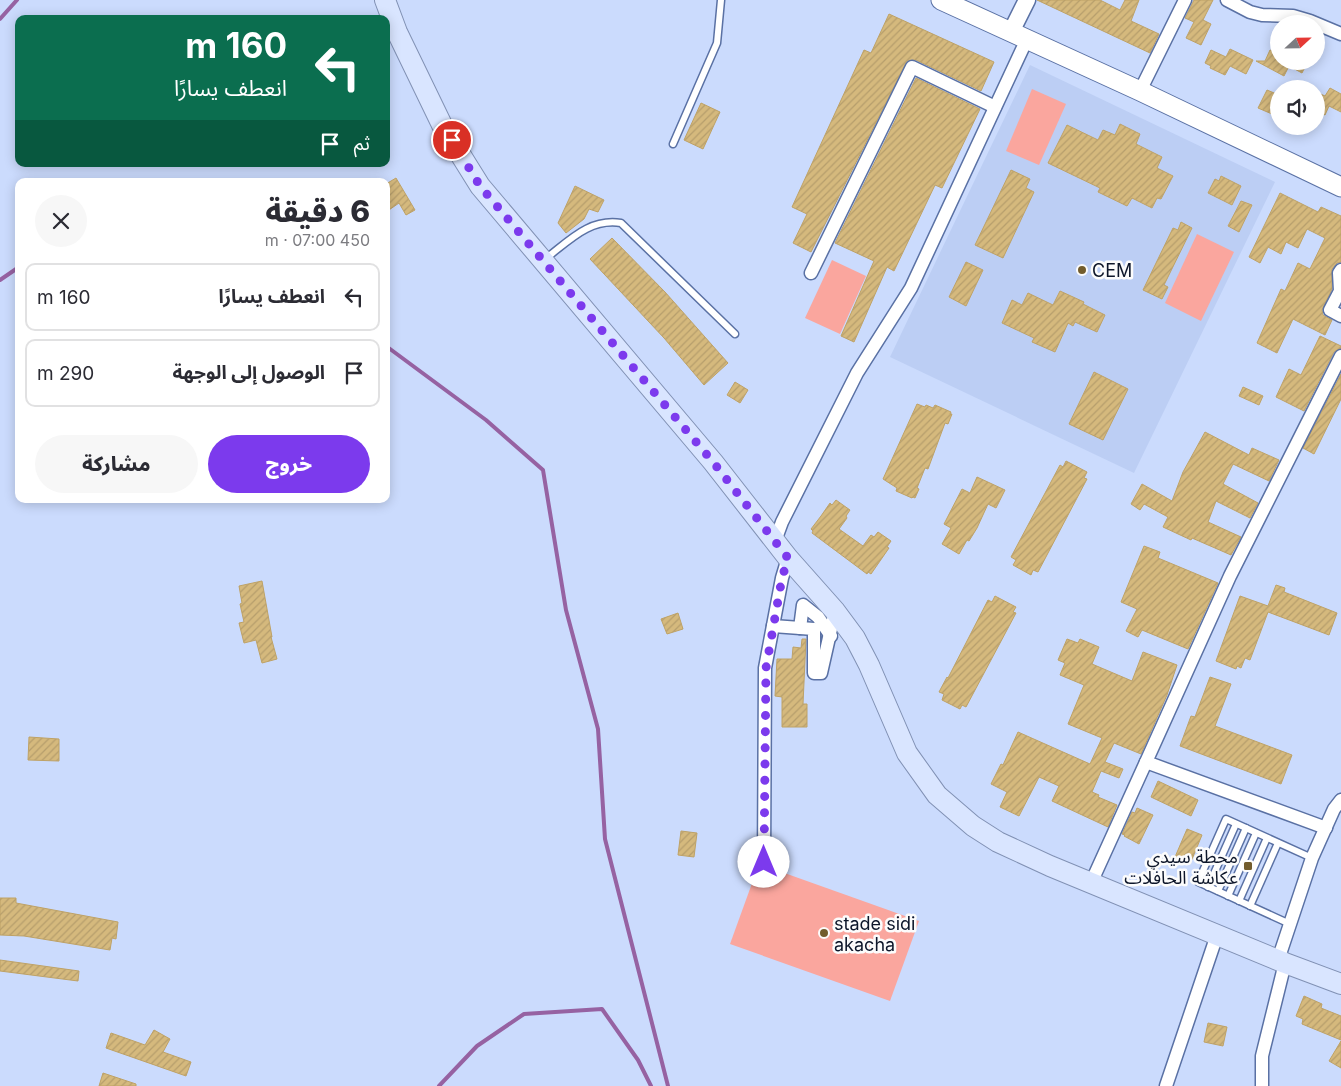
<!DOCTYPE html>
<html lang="ar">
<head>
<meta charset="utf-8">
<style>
	:root { --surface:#fff; --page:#f7f7f7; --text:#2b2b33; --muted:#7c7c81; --line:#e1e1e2; --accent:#7c3aed }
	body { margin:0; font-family:Inter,"Noto Sans Arabic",sans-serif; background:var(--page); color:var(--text); direction:rtl; height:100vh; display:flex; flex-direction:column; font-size:19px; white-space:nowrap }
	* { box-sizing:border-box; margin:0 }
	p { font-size:16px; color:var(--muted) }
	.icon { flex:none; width:28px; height:28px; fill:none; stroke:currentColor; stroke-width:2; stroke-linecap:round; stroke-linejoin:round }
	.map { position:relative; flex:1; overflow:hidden; direction:ltr }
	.drawer { position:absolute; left:15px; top:178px; width:375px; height:325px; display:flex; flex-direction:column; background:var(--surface); border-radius:10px; box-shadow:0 2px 12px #0003; direction:rtl }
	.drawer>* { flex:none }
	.top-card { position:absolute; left:15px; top:15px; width:375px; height:152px; border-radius:10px; box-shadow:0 2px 12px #0003; direction:rtl; background:#0b6e4f; color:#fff; overflow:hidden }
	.needle { width:32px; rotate:68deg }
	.controls { position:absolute; left:1270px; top:15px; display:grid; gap:10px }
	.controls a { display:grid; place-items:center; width:55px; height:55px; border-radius:50%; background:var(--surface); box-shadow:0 2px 12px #0003; font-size:25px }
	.pin { position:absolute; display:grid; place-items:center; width:42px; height:42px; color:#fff; margin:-21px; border:2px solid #fff; border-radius:50%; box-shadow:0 1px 5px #0007 }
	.me { position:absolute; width:55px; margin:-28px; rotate:0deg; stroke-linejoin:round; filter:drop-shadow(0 0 4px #0008) }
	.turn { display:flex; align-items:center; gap:18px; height:105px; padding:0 20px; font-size:22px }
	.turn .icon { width:65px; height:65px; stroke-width:2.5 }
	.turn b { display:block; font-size:35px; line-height:42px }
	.then { display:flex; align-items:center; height:48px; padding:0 20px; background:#0003; gap:10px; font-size:19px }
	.round { display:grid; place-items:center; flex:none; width:52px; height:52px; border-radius:26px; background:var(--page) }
	.overview { display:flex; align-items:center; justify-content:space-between; height:85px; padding:0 20px }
	h1 { font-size:30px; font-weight:800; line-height:38px }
	.primary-button { display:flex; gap:10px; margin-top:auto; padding:10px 20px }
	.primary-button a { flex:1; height:58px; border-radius:30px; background:var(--accent); color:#fff; font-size:20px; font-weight:800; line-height:58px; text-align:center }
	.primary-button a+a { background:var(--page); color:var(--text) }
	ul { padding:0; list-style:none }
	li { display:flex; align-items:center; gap:15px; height:68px; margin:0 10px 8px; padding:0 10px; border:2px solid var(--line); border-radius:10px }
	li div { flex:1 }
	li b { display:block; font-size:19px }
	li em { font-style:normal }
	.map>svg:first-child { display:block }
	.built { fill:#bccef4 }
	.grass { fill:#faa69e }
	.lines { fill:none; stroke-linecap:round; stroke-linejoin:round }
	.stream { stroke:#9662a2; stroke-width:4 }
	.building { fill:url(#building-hatch); stroke:#bea267 }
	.service-casing { stroke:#5a71a4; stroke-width:9 }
	.minor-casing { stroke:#5a71a4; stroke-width:15 }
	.tertiary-casing { stroke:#5a71a4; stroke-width:19 }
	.secondary-casing { stroke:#5a71a4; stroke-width:21 }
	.primary-casing { stroke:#8191b4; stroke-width:22 }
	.service { stroke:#fff; stroke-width:6 }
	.minor { stroke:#fff; stroke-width:12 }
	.tertiary { stroke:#fff; stroke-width:16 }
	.secondary { stroke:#fff; stroke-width:19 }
	.primary { stroke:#d9e5ff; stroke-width:20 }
	.route { stroke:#7c3aed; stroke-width:9; stroke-dasharray:0 16.2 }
	.poi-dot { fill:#725c2c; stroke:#fcfcfc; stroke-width:2 }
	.labels { text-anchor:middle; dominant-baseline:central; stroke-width:5; stroke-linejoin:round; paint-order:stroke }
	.poi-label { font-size:18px; fill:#0d162a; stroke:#fcfcfc; text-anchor:start }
</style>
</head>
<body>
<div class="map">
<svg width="1341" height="1086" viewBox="0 0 1341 1086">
	<defs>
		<pattern id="building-hatch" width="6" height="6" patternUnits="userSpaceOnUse" patternTransform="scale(1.25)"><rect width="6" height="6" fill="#d5b97d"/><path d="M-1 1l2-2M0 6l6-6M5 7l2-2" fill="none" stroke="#b69e6c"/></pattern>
	</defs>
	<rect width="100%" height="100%" fill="#cbdbfd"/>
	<!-- built -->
	<polygon class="built" points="1030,65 1275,182 1134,473 890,357"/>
	<!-- grass -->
	<g class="grass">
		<polygon points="1032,89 1066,104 1039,165 1006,151"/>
		<polygon points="1197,234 1234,252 1201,321 1165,303"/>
		<polygon points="832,260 866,276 840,334 805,318"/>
		<polygon points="759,864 919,921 890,1001 730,944"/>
	</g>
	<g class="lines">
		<!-- stream -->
		<g class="stream">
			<polyline points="0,19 17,0"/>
			<polyline points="0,280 19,267"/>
			<polyline points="386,346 486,420 543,470 566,610 598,729 605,839 668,1086"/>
			<polyline points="439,1086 477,1046 524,1014 602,1009 638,1060 651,1086"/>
		</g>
	</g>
	<!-- building -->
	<g class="building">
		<polygon points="1037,0 1100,0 1120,10 1125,0 1139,0 1131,21 1159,34 1150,53"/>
		<polygon points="1194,0 1213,0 1203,20 1211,24 1201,45 1186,38 1194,22 1185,18"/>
		<polygon points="889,14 994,62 981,91 916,60 907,61 811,252 793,243 807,214 792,207 864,50 871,53"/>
		<polygon points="1230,49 1253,60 1246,74 1230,66 1225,75 1210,68 1211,66 1205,63 1211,50 1226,57"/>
		<polygon points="1270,50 1279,54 1279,61 1308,61 1302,73 1289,66 1284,76 1256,61 1265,61"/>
		<polygon points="916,78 980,109 942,188 935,185 894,271 887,267 854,342 841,336 874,261 835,243"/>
		<polygon points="1330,88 1341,94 1341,112 1329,106 1325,115 1316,111 1316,92 1325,96"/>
		<polygon points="1267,90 1279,95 1279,117 1258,108"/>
		<polygon points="701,103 720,112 703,149 684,140"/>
		<polygon points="1120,124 1140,134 1136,144 1162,157 1157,168 1173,176 1161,199 1157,198 1152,208 1132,198 1127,206 1098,192 1100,188 1048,163 1067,125 1098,140 1103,130 1115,135"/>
		<polygon points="1011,170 1030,179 1026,188 1034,192 1003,258 975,245"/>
		<polygon points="1221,176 1241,186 1232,205 1208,193 1215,179 1219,181"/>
		<polygon points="396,178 415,210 406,215 399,203 386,212 386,184"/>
		<polygon points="575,186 604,200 598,212 589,209 584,219 566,233 558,223"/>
		<polygon points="1280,193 1318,212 1321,207 1341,216 1341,262 1337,263 1332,269 1332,289 1322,310 1323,315 1332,320 1325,335 1293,319 1277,353 1257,343 1281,289 1285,291 1298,263 1310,269 1325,238 1307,229 1298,248 1286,242 1281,254 1268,247 1260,263 1249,257"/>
		<polygon points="1241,201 1252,205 1239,232 1228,226"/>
		<polygon points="1181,222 1192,228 1164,285 1168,287 1162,299 1143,290 1173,228 1178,230"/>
		<polygon points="612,238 665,292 728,363 704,385 664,338 590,259"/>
		<polygon points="966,262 983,270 966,306 949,297"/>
		<polygon points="1060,291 1084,302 1083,304 1105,315 1097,332 1075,322 1073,326 1068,323 1055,352 1032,342 1034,338 1002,323 1012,300 1022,305 1028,293 1053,305"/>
		<polygon points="1320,336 1341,346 1341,348 1334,352 1304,411 1276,397 1289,369 1301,375"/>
		<polygon points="1094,372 1128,389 1103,440 1069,424"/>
		<polygon points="1341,374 1341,399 1314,454 1303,448"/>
		<polygon points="735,382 748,390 740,403 727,395"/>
		<polygon points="1243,387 1263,396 1259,405 1239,396"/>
		<polygon points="917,404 925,407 926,405 933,408 935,405 951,412 950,414 952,414 948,424 945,423 928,469 925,468 917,488 919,489 915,498 913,497 912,498 896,491 897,488 883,479"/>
		<polygon points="1205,432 1249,455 1252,448 1279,460 1269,481 1233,464 1223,484 1258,503 1250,518 1216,501 1208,522 1241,537 1231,555 1192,538 1191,540 1163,527 1168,517 1144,504 1140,510 1131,504 1142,484 1172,501 1183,472"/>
		<polygon points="1066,461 1087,472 1084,478 1087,479 1038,572 1033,570 1031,575 1013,565 1016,560 1011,557 1060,465 1063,467"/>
		<polygon points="977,477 1005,490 996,508 988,504 977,528 969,541 967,540 959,554 942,544 951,528 944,524 962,489 970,493"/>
		<polygon points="836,500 850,510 846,516 847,518 839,529 863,546 871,535 874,537 878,532 891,541 887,547 889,548 871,574 868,572 867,574 812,533 813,531 811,529 821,516 830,503 832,505"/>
		<polygon points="1144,546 1160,552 1158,558 1218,583 1188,649 1142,630 1138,637 1126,631 1137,609 1121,602"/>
		<polygon points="262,581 272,637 271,637 277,659 262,663 256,640 244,643 239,623 244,622 240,604 242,603 239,586"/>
		<polygon points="1276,585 1285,588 1284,592 1337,613 1329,635 1268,612 1250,660 1245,658 1241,668 1237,666 1236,669 1216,661 1240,596 1268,606"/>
		<polygon points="995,596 1016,607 1013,612 1016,613 966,707 962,705 960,709 942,700 944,694 939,692 947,677 948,678 988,600 992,602"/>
		<polygon points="678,613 683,629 667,634 661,619"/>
		<polygon points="802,639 806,639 803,704 807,704 807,727 782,727 782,697 775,696 777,659 792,659 793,647 801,648"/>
		<polygon points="1067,639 1078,643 1080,639 1099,647 1092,664 1132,681 1143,652 1177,665 1167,695 1141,754 1114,743 1105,762 1123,769 1119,778 1101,771 1092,792 1099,795 1098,797 1117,805 1108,827 1052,801 1059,786 1039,777 1019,816 1000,807 1007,792 991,784 1001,764 1003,765 1018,732 1090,764 1102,738 1068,724 1084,685 1060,675 1065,663 1058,660"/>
		<polygon points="1210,677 1231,684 1215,726 1292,755 1281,784 1180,746 1191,716 1195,717"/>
		<polygon points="29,737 59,739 59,761 28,760"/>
		<polygon points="1158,781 1198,800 1191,816 1151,797"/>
		<polygon points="1137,808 1153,815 1139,844 1124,836 1125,835 1122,834 1132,812 1135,813"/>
		<polygon points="1187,829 1202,835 1190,864 1175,857"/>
		<polygon points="681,831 697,833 694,857 678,855"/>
		<polygon points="0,898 16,898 16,903 118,922 116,939 112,938 110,950 24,936 0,935"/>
		<polygon points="0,960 79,971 78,981 0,971"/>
		<polygon points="1304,996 1322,1004 1321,1008 1341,1016 1341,1040 1302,1024 1303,1019 1296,1016"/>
		<polygon points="1208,1023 1227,1027 1223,1046 1204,1042"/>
		<polygon points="154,1030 170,1039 163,1052 191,1062 186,1076 106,1048 111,1033 145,1045"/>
		<polygon points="1341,1041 1341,1068 1329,1061"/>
		<polygon points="103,1073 136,1084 136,1086 99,1086"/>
	</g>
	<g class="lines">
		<!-- service casing -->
		<g class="service-casing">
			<g id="service">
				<polyline points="673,144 717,43 721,0"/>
				<path d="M545,259C569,241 589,218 621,223L735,334"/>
				<polyline points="1208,887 1236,824"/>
				<polyline points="1218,891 1246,828"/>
				<polyline points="1228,896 1256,833"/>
				<polyline points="1239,901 1267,838"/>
				<polyline points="1250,906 1278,843"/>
				<polyline points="1290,924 1198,882 1226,819 1312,858"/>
			</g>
		</g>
		<!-- minor casing -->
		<g class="minor-casing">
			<g id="minor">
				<polyline points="1227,0 1250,12 1262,15 1293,16 1310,21 1341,34"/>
				<polyline points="1140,91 1185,0"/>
				<polyline points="1341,270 1339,273 1340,291 1330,310 1341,316"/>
				<polyline points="811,273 912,67 995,107"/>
				<polyline points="775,541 782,522 857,373 911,288 1027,39"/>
				<polyline points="773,626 814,629 814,673 821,673 835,611"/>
				<polyline points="800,628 803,605 818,617 831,636"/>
				<polyline points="1326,828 1146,762 1230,576 1341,356"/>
				<polyline points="764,862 765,668 782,578 788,558"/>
				<polyline points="1091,883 1146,762"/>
				<polyline points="1278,960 1312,858 1334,809 1341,800"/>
				<polyline points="1166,1086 1217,935"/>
				<polyline points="1262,1086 1262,1056 1285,963"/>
			</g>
		</g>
		<!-- tertiary casing -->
		<g class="tertiary-casing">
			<polyline id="tertiary" points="1011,32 1027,0"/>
		</g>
		<!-- secondary casing -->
		<g class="secondary-casing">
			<polyline id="secondary" points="941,0 1140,91 1341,187"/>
		</g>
		<!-- primary casing -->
		<g class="primary-casing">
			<polyline id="primary" points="385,0 397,32 442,125 480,186 713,462 788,558 835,611 855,638 869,665 907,753 937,795 973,826 998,842 1050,866 1285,963 1341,984"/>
		</g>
		<!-- service -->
		<use href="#service" class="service"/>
		<!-- minor -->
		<use href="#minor" class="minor"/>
		<!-- tertiary -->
		<use href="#tertiary" class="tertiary"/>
		<!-- secondary -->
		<use href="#secondary" class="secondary"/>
		<!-- primary -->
		<use href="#primary" class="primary"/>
	</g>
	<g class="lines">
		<!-- route -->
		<polyline class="route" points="452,140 480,186 713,462 788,558 782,578 766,668 764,862"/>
	</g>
	<!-- markers -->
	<g class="poi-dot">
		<circle cx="1082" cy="270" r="5"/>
		<rect x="1243" y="861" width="10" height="10" rx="2.5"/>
		<circle cx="824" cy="933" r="5"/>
	</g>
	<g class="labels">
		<!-- poi labels -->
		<g class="poi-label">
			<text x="1092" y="270">CEM</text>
			<text x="1238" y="856" text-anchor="end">محطة سيدي<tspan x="1238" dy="21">عكاشة الحافلات</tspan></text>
			<text x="834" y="923">stade sidi<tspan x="834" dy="21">akacha</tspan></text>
		</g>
	</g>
</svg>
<div class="controls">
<a><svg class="needle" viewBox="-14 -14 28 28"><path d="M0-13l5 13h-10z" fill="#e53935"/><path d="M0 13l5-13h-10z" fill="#7c7c81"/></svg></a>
<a><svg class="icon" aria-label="sound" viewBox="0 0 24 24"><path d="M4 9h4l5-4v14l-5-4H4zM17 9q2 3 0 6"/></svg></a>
</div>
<div class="pin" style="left:452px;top:140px;background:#d93025"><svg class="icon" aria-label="arrive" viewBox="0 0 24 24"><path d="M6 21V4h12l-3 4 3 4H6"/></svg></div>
<svg class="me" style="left:764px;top:862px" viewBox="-20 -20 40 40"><circle r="19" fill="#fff"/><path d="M0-13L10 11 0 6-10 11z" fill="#7c3aed"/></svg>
<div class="top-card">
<div class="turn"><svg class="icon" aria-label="left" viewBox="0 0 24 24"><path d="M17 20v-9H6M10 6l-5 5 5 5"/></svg><div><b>160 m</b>انعطف يسارًا</div></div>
<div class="then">ثم<svg class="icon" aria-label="arrive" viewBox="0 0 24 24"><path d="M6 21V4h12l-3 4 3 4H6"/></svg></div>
</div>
<section class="drawer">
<div class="overview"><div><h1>6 دقيقة</h1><p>450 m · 07:00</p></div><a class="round"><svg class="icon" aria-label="close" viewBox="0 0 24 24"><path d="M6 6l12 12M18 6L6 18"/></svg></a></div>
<ul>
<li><svg class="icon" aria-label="left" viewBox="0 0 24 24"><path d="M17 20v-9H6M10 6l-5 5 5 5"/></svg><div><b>انعطف يسارًا</b></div><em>160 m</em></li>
<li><svg class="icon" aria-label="arrive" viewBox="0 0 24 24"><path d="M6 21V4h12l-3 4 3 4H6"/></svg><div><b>الوصول إلى الوجهة</b></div><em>290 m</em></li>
</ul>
<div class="primary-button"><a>خروج</a><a>مشاركة</a></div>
</section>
</div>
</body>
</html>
